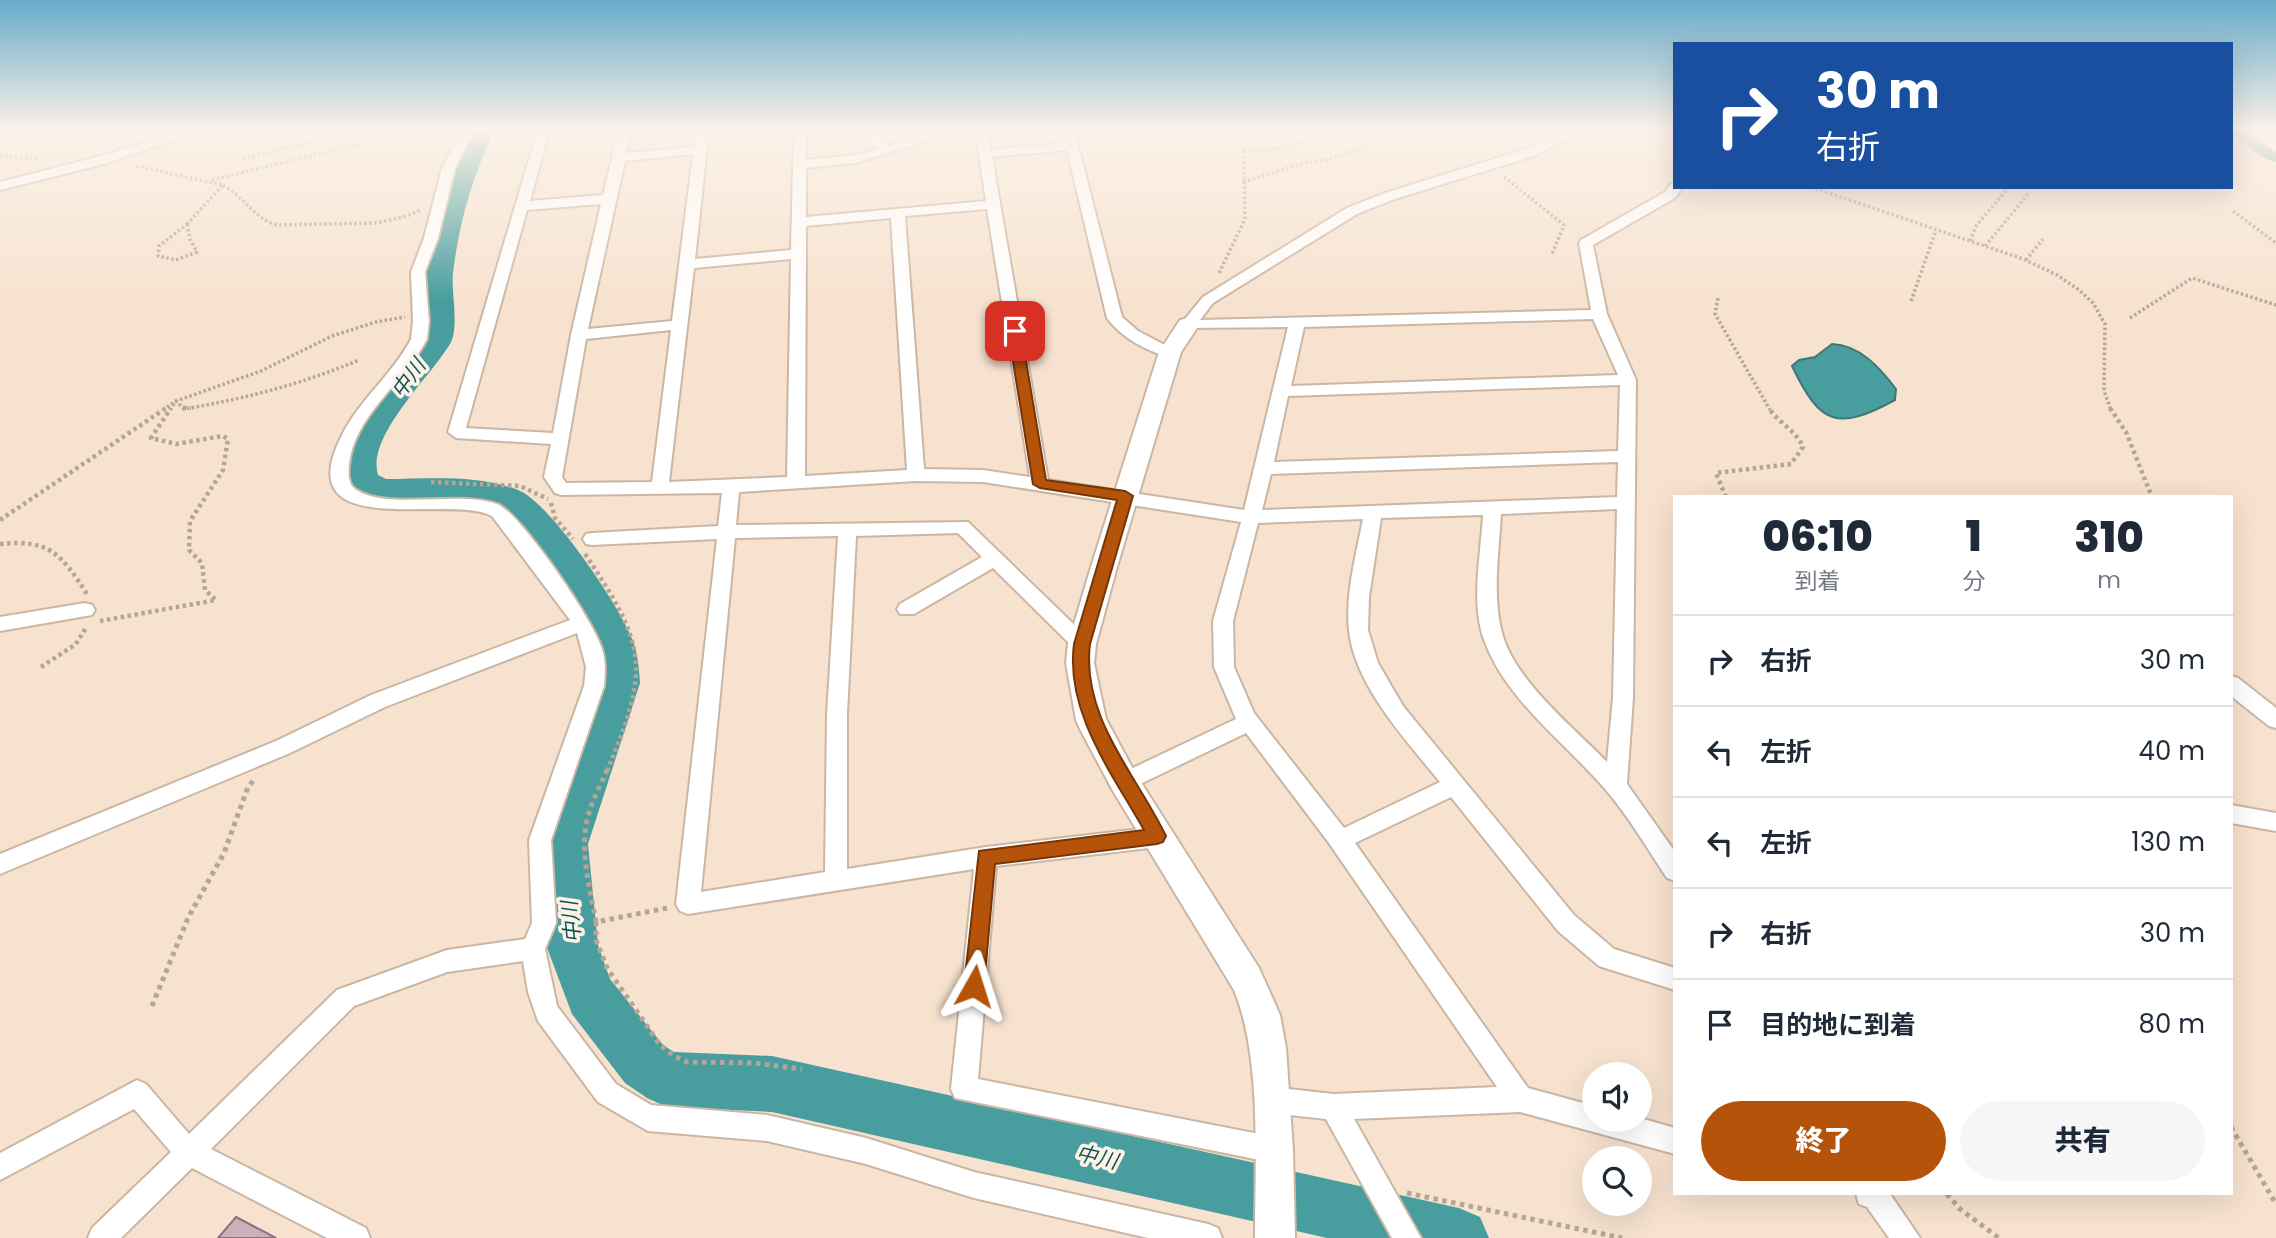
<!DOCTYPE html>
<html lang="ja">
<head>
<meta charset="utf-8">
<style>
	:root { --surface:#fff; --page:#f6f6f7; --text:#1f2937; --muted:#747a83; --line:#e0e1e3; --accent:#b45309 }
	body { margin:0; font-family:Poppins,"Noto Sans JP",sans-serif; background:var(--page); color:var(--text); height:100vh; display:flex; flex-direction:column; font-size:26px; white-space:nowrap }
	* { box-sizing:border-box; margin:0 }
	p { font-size:23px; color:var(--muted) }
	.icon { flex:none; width:38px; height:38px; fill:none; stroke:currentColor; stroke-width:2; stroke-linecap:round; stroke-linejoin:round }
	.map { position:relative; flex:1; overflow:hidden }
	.drawer { position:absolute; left:1673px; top:495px; width:560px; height:700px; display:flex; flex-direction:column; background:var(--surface); border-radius:0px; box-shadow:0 7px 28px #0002 }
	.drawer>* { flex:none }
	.guide { position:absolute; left:1673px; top:42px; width:560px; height:147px; border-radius:0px; box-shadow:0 7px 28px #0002; background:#1a4fa0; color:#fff; overflow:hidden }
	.buttons { position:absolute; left:1582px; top:1062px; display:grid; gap:14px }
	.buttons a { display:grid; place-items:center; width:70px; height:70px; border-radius:50%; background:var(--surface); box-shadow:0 7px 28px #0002; font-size:35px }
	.pin { position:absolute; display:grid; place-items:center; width:60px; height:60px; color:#fff; margin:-30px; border-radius:14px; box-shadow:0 4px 10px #0006 }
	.me { position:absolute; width:77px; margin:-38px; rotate:6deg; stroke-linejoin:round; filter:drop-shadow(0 0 5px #0008) }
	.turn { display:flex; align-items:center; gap:24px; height:147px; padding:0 28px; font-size:32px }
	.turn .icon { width:91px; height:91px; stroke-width:2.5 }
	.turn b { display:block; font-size:49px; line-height:60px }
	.eta { display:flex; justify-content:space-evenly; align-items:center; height:119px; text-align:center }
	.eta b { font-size:42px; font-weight:800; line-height:49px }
	.cta { display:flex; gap:14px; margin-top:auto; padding:14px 28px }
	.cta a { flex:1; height:80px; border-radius:42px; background:var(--accent); color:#fff; font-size:28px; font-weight:800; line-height:80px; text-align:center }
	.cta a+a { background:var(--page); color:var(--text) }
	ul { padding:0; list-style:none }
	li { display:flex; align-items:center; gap:21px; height:91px; padding:0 28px; border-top:2px solid var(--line) }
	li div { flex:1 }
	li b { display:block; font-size:26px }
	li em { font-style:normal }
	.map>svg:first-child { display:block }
	.water { fill:#489d9e; stroke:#3f7877; stroke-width:2 }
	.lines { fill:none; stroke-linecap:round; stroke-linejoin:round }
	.river { fill:#489d9e; fill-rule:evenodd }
	.building { fill:#cbafba; stroke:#8b727c; stroke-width:2 }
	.street-casing { stroke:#cbb6a4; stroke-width:4 }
	.secondary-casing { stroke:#cbb6a4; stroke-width:4 }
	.path-far2 { stroke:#b6a596; stroke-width:3.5; stroke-dasharray:2.5 2.5; stroke-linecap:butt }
	.path-far1 { stroke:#b6a596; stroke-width:4.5; stroke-dasharray:3.5 3.5; stroke-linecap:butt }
	.path { stroke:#b6a596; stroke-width:5; stroke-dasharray:4.5 4.5; stroke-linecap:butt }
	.street { fill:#fff; fill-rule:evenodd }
	.secondary { fill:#fff; fill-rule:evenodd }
	.route { fill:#b45309; stroke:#753606; stroke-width:2 }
	.labels { text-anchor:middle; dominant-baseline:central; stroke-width:7; stroke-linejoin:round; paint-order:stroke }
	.water-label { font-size:21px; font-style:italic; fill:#0c5759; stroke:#fef1e5 }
</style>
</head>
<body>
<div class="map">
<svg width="2276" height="1238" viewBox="0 0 2276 1238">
	<rect width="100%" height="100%" fill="#f7e2cf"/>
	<!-- water -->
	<path class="water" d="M1832,344C1860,345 1880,368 1896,389L1895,400C1836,432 1820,424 1792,366L1799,360L1815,357Z"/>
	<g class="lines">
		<!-- river -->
		<g class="river">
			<path d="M467,129H495C473,175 459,222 453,273C451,292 459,326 451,342C433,375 366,435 378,475L386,479C430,479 476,474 518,490C550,502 621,608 633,641C638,656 639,668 640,683L588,844L598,945L610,979L663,1045L674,1052L772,1056L1459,1208L1480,1217L1489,1238H1327L772,1112L667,1107L647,1098L625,1083L572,1014L546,945L540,844L596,683C596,617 543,565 504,516C463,495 378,520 349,492C308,452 403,373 418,338C425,323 418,293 421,275C428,224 444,175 467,129Z"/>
			<polygon points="2231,129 2259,129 2276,140 2276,162 2266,159 2231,135"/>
		</g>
	</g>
	<!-- building -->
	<polygon class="building" points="236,1217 276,1238 218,1238"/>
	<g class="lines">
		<!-- street casing -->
		<g class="street-casing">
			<g id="street">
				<polygon points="188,129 206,129 100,165 0,190 0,182 90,159"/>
				<path d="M462,129H474L455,168L438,238L425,272L429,321L427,339C405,382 354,415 349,465C348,473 348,484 355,489C386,511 458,490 497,504C520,512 595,623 602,649C606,661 605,673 604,686L551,840L556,923L545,949L557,1006L616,1084L651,1105L767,1115L866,1138L974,1172L1208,1224L1218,1228L1222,1238H1148L974,1198L866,1164L767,1141L648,1131L598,1102L538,1021L528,992L523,961L447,972L354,1006L211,1149L366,1228L370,1238H327L192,1168L121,1238H88L92,1228L171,1152L134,1109L0,1180V1153L137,1080L146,1084L189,1134L337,990L447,950L525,939L532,923L529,840L584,686L586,667L577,633L385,707L290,753L0,874V854L276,741L371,695L570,620L492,516C448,493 286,545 342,435C360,399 393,374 411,339L413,321L411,272L424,238L442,168Z"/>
				<path d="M538,129H550L530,201L603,195L619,129H631L626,153L694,147L697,129H709L695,259L791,250L794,129H806V160L855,155L877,149L861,129H874L888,146L947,129H966L856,163L806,168V217L986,201L975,129H987L991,150L1065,143L1062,129H1074L1122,317L1138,331L1178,352L1170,357C1146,351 1122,338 1107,318L1067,150L992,157L1048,480L1244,510L1288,327L1183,328L1180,325L1203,297L1347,208L1385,193L1523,150L1573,129H1589L1533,156L1395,199L1357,214L1213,303L1200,320L1591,310L1579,243L1581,240L1665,192L1671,184L1683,187L1675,198L1593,245L1607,314L1636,380L1633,697L1627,784L1675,852V881L1667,878C1647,848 1629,817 1606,790C1565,742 1504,699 1483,637C1471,600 1481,553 1483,515L1381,518L1369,597L1368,630L1378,663L1403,706L1574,915L1614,949L1675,968V990L1599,966L1558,931L1451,797L1355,843L1528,1088L1594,1106V1120L1640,1118L1675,1128V1154L1520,1112L1354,1119L1421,1238H1392L1326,1119L1271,1113L1262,1109L1258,1100L1262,1091L1271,1087L1333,1094L1497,1087L1329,843L1246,733L1132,788L1124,791L1116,788L1113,782L1116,776L1236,719L1214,667L1213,621L1241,522L983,482L916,481L739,492L736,525L968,522L1089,639L1092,644L1089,649L1082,652L1075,649L993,568L914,614H900L897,609L900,604L982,557L958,533L856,536L847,714V869L986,847L1157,827L1165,830L1168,837L1165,844L1157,847L996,866L978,1079L1274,1137L1283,1141L1287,1150L1283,1159L1274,1163L955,1098L951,1089L974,869L688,914L680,911L676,904L717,539L592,545L586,544L583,539L586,534L592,533L718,526L722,493L561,495L555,493L544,477L551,444L456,438L448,432ZM693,154L672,321L588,329L625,161ZM601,204L571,335L553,433L466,428L527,210ZM987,209L1030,477L983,470L924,469L905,216ZM891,218L907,470L805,476L806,226ZM791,259L787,477L669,482L694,268ZM1593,319L1618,375L1291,386L1304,327ZM671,330L652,482L566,483L562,477L586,339ZM1620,385L1618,451L1274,462L1288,396ZM1618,462L1617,497L1262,510L1271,474ZM1617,509L1613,697L1607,762C1574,728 1514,680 1502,633C1492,595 1499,552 1501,514ZM1363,519C1356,556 1345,594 1349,631C1355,686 1407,741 1440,782L1344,828L1254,713L1234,667L1233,621L1258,523ZM838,536L827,714L825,872L701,892L735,538Z"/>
				<polygon points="1668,129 1675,129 1675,138 1670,137"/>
				<polygon points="2244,129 2258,129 2276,141 2276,151"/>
				<polygon points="85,603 92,605 95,610 92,615 0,631 0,617"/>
				<polygon points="2231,676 2238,678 2276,708 2276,728 2269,726 2231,696"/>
				<polygon points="2231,805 2276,813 2276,831 2231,823"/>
				<polygon points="1856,1194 1890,1194 1920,1238 1889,1238 1867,1207 1859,1204"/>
			</g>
		</g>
		<!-- secondary casing -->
		<g class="secondary-casing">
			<path id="secondary" d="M1188,318L1196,320L1199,325L1181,352L1117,567L1096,644L1094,663L1106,719L1135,773L1259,968L1280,1015L1286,1048L1293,1150L1295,1238H1255C1255,1164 1262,1057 1234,990L1113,791L1080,729L1076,720L1066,663L1068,644L1091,567L1159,352L1180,320Z"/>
		</g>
		<!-- path-far2 -->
		<g class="path-far2">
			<polyline points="1595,135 1660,131"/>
			<polyline points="2231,144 2244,143"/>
			<polyline points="1243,151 1269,151 1308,140 1307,134 1326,129"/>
			<polyline points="0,156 41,159"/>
			<polyline points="243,159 358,130"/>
			<polyline points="136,166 223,185 187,224"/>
			<polyline points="1504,177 1564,225 1552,254"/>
			<polyline points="212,180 364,143 358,130 362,129"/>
			<polyline points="1243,182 1308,162 1327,160 1393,136 1444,135 1467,129"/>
			<path d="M223,185C243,196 256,220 277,225L377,223L407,216L420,210"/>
			<polyline points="1811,187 2023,259 2057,275 2079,290 2093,303 2105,324 2104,391 2111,410"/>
			<polyline points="2233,211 2276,243"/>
			<polygon points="187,224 190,239 197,252 176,260 158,256 159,246"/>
			<polyline points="1970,241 1976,226 2009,187"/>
			<polyline points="1985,246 2029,193"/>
			<polyline points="2026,260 2043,239"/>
			<polyline points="1219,273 1245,219 1244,152 1253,129"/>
			<polyline points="1718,298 1715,314 1770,410"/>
			<polyline points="1911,301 1936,230"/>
			<polyline points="2130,318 2192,278 2276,305"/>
			<path d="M163,410L176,401L184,409C244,399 302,384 359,360"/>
			<polyline points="170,410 176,401 261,371 332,336 376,322 405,317"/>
		</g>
		<!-- path-far1 -->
		<g class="path-far1">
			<polyline points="183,408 191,408"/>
			<polyline points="2110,408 2126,432 2152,497"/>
			<polyline points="431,482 520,486 548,499"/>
			<path d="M1726,497L1716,473L1791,464L1803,447C1797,431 1778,423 1769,408"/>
			<polyline points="551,503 555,518 573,539"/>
			<polyline points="0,520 166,408"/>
			<path d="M0,544C50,539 61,554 87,594"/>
			<path d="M585,554C647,646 650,669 607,771"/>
			<polyline points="100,621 216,600 205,590 202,563 189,550 190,521 223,470 228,439 223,436 176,444 151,438 171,408"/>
			<polyline points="41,667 76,644 87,626"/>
		</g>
		<!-- path -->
		<g class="path">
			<polyline points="667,908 596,922 596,940 607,968 660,1045 674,1056 687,1062 754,1063 802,1069"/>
			<path d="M596,922C590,889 579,850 588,816C592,800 601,785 607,770"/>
			<polyline points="152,1006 188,918 224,853 248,787 253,781"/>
			<polyline points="2231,1127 2276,1204"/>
			<polyline points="1407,1193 1622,1238"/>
			<polyline points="1947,1194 1960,1209 1999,1238"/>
		</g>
		<!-- street -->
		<use href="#street" class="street"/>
		<!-- secondary -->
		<use href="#secondary" class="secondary"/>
	</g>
	<!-- sky -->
	<linearGradient id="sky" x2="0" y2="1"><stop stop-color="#68abca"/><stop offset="0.43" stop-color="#fbf2e9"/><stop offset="1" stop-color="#fbf2e9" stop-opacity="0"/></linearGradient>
	<rect width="2276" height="302" fill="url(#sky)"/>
	<!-- route -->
	<path class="route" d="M1015,327L1021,331L1046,480L1125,491L1133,496L1090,644C1081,717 1136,774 1166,836L1163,842L1157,844L995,864L984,986L981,992L974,995L966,992L964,986L979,851L1144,830C1112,773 1065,712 1074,644L1117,500L1040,488L1033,484L1008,331Z"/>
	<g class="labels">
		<!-- water labels -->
		<g class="water-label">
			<text transform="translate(408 378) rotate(-54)">中川</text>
			<text transform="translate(571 922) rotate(-96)">中川</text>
			<text transform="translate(1097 1157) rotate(13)">中川</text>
		</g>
	</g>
</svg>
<div class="buttons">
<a><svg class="icon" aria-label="sound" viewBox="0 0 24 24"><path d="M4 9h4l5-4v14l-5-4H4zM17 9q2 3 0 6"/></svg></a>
<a><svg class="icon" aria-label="search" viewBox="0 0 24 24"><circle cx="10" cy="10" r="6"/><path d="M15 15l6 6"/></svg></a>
</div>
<div class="pin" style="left:1015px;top:331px;background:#d93025"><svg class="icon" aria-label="arrive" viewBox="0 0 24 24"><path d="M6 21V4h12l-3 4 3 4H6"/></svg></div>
<svg class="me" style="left:974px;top:986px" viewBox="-20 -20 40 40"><path d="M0-17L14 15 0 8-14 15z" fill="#b45309" stroke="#fff" stroke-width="4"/></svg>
<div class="guide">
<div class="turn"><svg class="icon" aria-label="right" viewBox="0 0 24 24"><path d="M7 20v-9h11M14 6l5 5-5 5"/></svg><div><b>30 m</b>右折</div></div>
</div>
<section class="drawer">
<div class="eta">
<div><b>06:10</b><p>到着</p></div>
<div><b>1</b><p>分</p></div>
<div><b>310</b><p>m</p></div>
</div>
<ul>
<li><svg class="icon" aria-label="right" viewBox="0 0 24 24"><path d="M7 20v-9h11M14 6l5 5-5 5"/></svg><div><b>右折</b></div><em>30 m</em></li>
<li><svg class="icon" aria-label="left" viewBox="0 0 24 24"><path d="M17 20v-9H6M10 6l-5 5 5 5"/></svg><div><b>左折</b></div><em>40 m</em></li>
<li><svg class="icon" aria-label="left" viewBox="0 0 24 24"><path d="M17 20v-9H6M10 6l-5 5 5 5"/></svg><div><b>左折</b></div><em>130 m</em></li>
<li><svg class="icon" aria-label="right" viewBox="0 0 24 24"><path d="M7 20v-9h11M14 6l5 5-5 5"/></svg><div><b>右折</b></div><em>30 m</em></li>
<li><svg class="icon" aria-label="arrive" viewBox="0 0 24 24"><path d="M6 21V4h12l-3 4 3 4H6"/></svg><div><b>目的地に到着</b></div><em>80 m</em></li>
</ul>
<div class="cta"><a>終了</a><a>共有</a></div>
</section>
</div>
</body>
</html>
